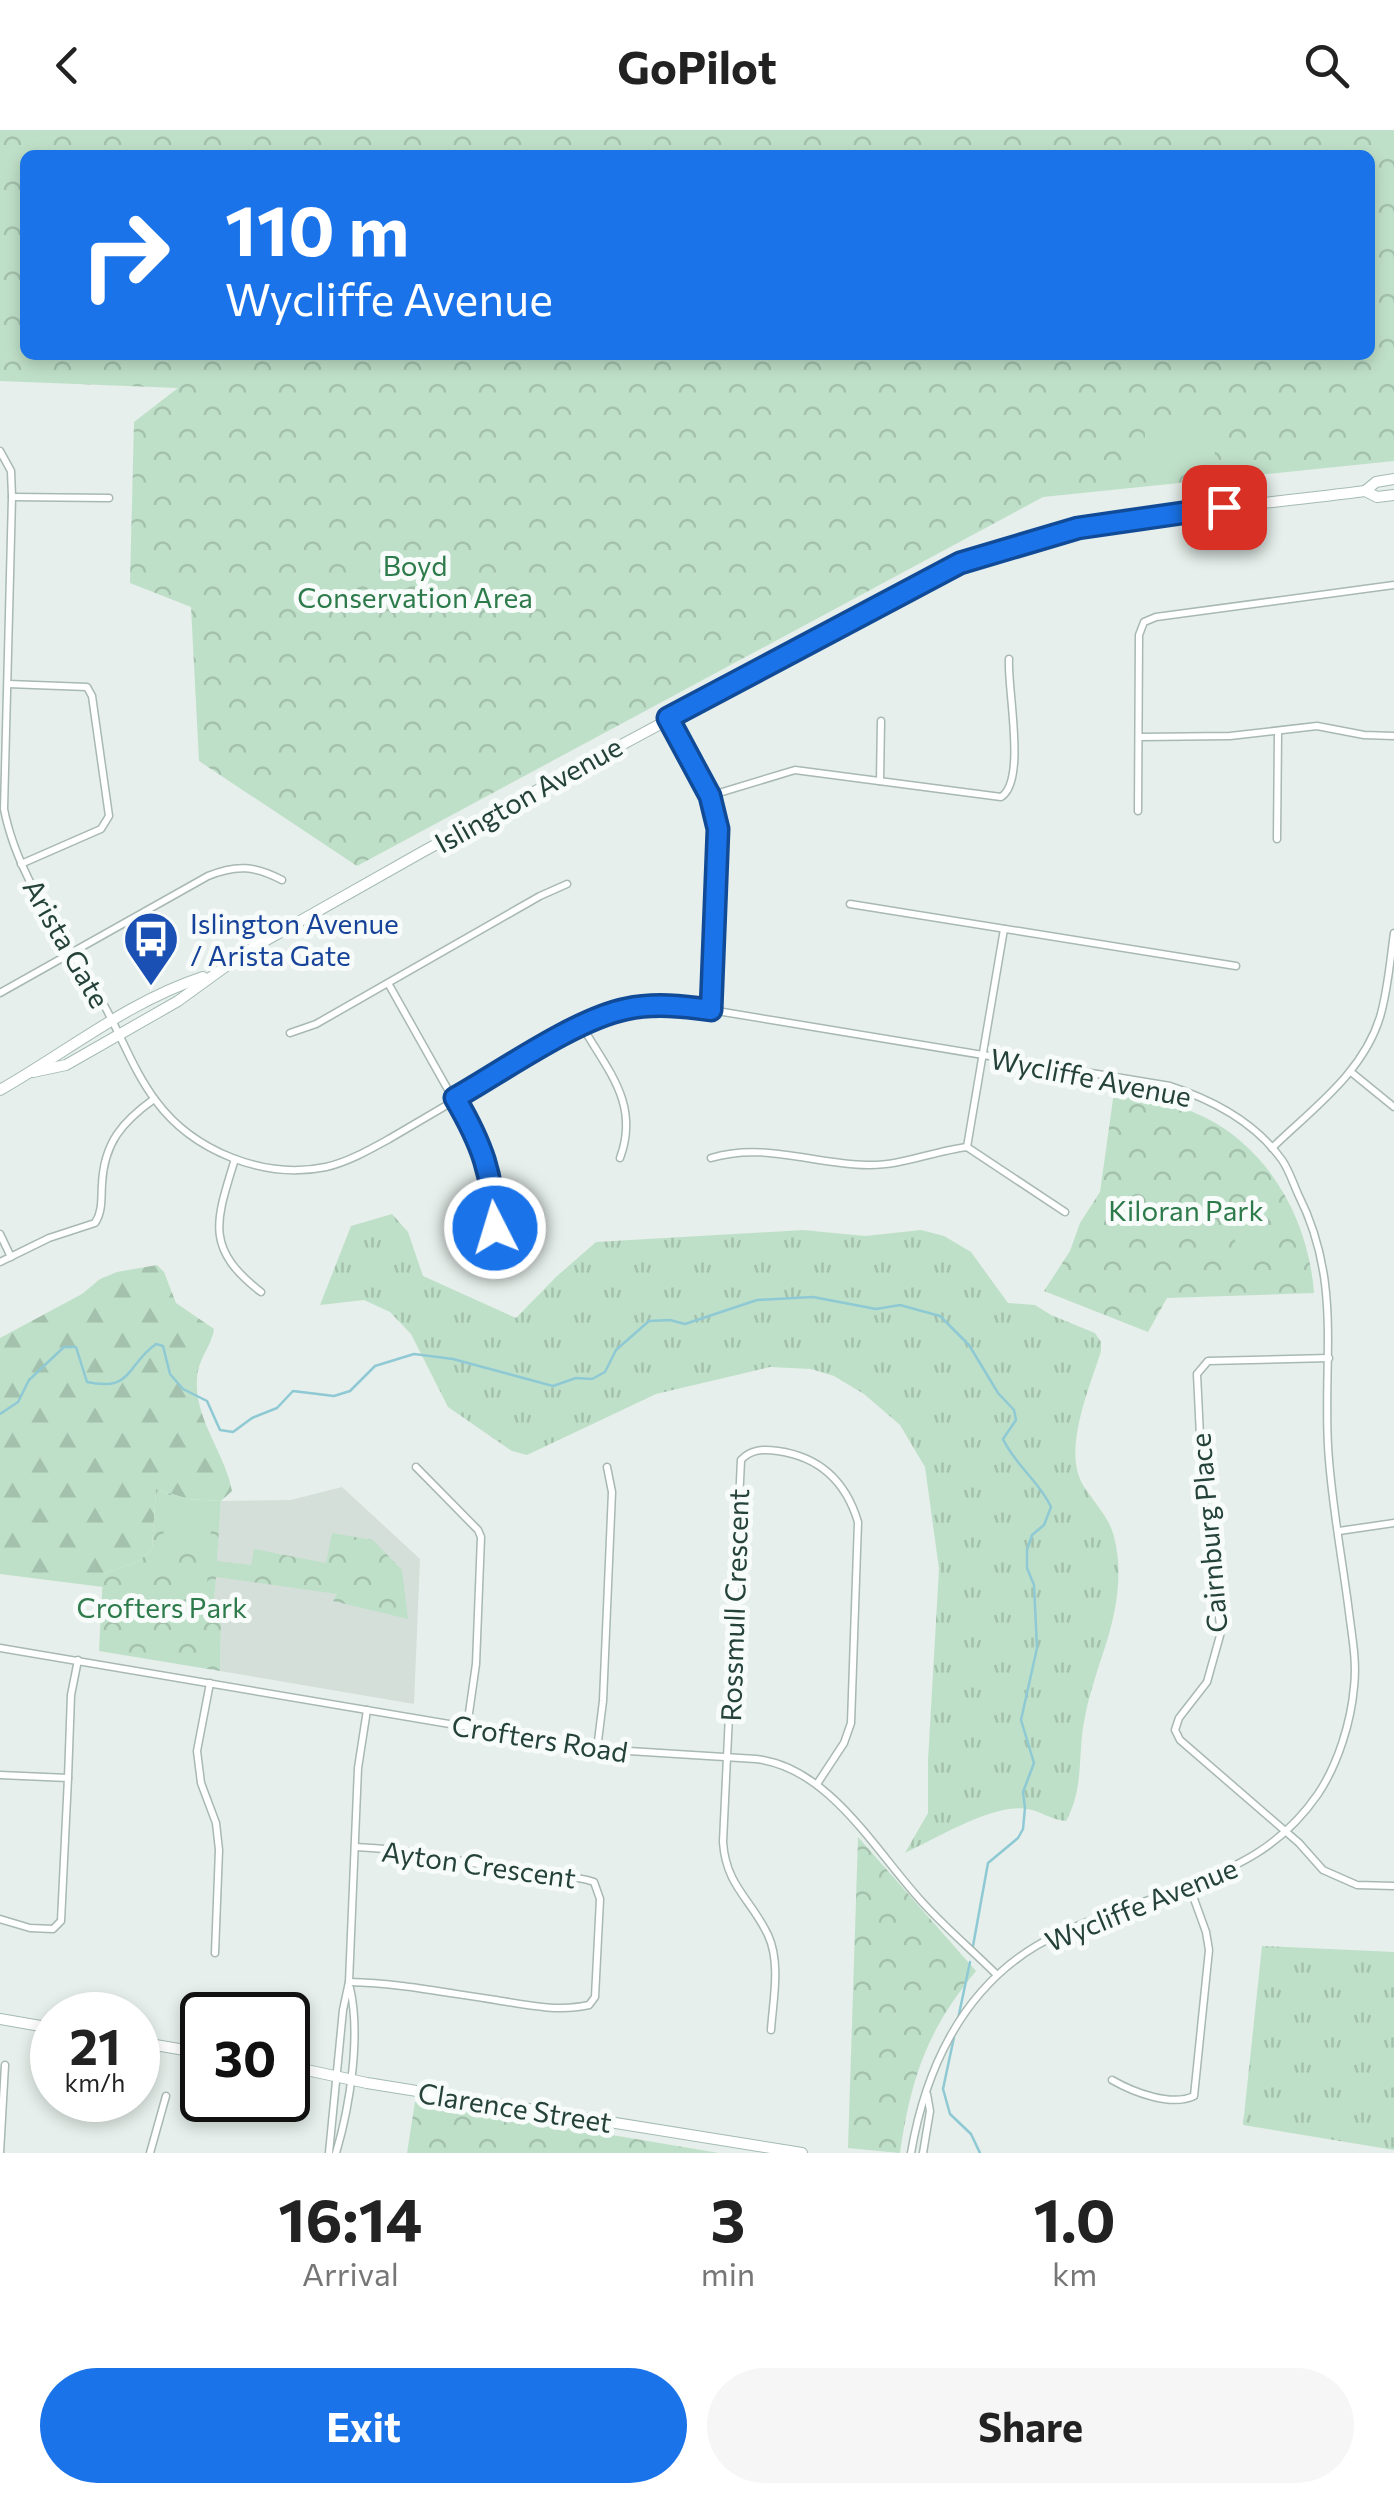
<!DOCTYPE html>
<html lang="en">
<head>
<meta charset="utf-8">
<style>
	:root { --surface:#fff; --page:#f6f6f6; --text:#222; --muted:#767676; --accent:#1a73e8 }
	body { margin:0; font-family:Commissioner,sans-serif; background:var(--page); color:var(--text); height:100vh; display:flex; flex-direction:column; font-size:38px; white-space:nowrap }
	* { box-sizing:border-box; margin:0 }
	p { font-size:32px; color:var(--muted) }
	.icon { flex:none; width:55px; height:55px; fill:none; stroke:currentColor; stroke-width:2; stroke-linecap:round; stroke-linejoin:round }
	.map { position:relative; height:2023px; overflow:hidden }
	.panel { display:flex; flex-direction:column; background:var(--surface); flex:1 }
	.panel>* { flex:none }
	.hud { position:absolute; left:20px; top:20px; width:1355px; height:210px; border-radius:15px; box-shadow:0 5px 15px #0003; background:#1a73e8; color:#fff; overflow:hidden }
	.speed { position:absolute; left:30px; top:1862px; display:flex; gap:20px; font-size:50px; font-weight:700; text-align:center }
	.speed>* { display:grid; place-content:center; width:130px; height:130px; border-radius:50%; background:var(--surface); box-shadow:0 5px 15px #0003; line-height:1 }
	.speed small { font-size:25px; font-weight:400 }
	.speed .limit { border:5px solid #111; border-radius:15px; background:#fff; color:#111 }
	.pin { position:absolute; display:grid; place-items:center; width:85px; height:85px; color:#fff; margin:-42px; border-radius:20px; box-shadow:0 5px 15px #0006 }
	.me { position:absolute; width:110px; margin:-55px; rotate:355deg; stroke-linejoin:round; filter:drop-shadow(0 0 8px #0008) }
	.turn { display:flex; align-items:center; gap:35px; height:210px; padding:0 40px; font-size:45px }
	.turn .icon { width:130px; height:130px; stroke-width:2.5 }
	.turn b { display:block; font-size:70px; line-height:85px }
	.eta { display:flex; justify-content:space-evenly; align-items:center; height:170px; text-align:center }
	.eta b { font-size:60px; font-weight:700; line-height:70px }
	.cta { display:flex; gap:20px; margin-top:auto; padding:20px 40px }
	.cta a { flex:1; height:115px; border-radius:60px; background:var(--accent); color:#fff; font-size:40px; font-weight:700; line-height:115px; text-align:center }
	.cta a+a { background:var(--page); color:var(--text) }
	header { display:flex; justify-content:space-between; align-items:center; height:130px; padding:0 40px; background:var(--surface); font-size:45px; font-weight:700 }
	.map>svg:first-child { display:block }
	.built { fill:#d4dfda }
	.grass { fill:url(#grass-tufts) }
	.forest { fill:url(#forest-firs) }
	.park { fill:url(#park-crowns); fill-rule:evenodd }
	.pitch { fill:#bfe0c8 }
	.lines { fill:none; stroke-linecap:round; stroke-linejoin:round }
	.stream { stroke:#8ec9d4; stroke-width:2.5 }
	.street-casing { stroke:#a8b8b2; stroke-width:9 }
	.secondary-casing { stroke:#a4bbb3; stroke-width:12 }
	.street { stroke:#fff; stroke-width:6 }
	.secondary { stroke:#fff; stroke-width:10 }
	.route-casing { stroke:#114b97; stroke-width:25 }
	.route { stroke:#1a73e8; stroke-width:18 }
	.labels { text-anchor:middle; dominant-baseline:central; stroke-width:10; stroke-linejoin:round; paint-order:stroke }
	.park-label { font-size:28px; fill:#2d7a4b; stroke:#f7fbf9 }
	.street-label { font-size:28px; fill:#24423a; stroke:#f7fbf9 }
	.transit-label { font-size:28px; fill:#164399; stroke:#f7fbf9; text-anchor:start }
</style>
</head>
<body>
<header><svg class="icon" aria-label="back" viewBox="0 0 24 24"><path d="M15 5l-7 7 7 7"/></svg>GoPilot<svg class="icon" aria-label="search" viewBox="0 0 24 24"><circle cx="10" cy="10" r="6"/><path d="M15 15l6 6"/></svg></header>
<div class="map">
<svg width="1394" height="2023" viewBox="0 0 1394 2023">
	<defs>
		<pattern id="grass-tufts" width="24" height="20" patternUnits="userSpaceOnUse" patternTransform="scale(2.5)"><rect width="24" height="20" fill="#bfe0c8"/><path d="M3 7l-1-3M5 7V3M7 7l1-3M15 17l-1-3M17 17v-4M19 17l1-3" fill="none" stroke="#a4c1ad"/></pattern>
		<pattern id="forest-firs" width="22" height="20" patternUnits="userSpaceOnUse" patternTransform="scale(2.5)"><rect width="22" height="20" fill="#bfe0c8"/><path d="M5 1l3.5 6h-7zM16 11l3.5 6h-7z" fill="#a4c1ad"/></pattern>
		<pattern id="park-crowns" width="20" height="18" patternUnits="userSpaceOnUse" patternTransform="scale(2.5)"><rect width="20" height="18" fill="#bfe0c8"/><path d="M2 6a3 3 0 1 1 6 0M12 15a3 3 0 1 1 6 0" fill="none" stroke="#a4c1ad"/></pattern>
	</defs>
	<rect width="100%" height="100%" fill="#e6efeb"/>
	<!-- built -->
	<polygon class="built" points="342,1357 420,1429 414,1574 220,1541 221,1492 213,1485 221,1371 291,1370"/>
	<!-- grass -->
	<g class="grass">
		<path d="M392,1084L408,1102L423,1146L516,1188L556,1147L596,1112L803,1100L865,1106L921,1100L944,1106L971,1122L1008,1173L1035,1175L1051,1185L1095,1203L1101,1212V1221C1090,1257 1062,1320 1083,1355C1103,1386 1114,1389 1118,1430C1122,1491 1096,1531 1085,1587C1077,1623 1085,1657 1066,1691C1051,1690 1041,1681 1027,1679C993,1673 936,1709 905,1723L928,1683V1630L939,1439L925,1337L900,1295L864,1264L834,1246L811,1239L770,1237L656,1264L527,1325L512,1321L448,1277L411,1204L390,1182L364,1170L320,1175L351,1096Z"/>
		<polygon points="1262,1816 1394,1822 1394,2020 1243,1995"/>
	</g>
	<!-- forest -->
	<path class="forest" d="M157,1135L164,1142L176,1173L214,1199C211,1218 198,1228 197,1249C194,1289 225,1322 232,1361L221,1371L188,1369L156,1359L152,1419L139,1431L103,1444V1457L0,1444V1208L82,1164L100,1149L117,1142Z"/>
	<!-- park -->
	<g class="park">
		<path d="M0,0H1394V331L1043,367L357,736L199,631L191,477L130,453L134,292L178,258L0,251ZM25,25H1370V225H25Z"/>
		<path d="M1114,962C1145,968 1176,973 1204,987C1270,1019 1309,1092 1314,1163L1167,1168L1148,1202L1044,1161L1070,1121L1080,1093L1100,1062Z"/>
		<polygon points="156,1359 188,1369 221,1371 217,1431 251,1435 254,1419 326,1433 332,1403 373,1410 402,1440 408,1489 333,1471 337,1464 216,1447 213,1484 221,1492 220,1541 99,1521 103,1444 139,1431 152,1419"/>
		<path d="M858,1707L976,1841C927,1900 911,1948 900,2023L848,2018Z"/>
		<polygon points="415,1972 719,2023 407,2023"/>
	</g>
	<!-- pitch -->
	<g class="pitch">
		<polygon points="1214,295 1215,334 1145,339 1145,300"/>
		<polygon points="1252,1085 1260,1116 1238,1122 1230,1090"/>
		<polygon points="167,1375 209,1377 212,1380 210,1418 207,1420 165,1418 162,1415"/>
		<polygon points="172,1434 208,1436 207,1456 171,1453"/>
	</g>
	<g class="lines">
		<!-- stream -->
		<g class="stream">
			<path d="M0,1284L18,1272L29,1250L64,1217H76L87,1252C133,1262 126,1235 156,1214L163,1216L170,1244L183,1259L207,1271L220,1300L233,1302L252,1288L277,1278L293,1261L334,1266L350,1261L375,1236L414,1224L453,1229L553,1256L576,1248L592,1249L605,1242L616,1220L649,1191L670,1190L685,1194L757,1170L813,1167L876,1179L900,1175L940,1186L969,1215L998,1263L1014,1280L1016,1290L1003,1309C1015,1335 1039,1351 1051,1377L1044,1395L1032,1405L1027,1420V1438L1034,1455L1037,1518L1021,1590L1034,1633L1023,1662L1025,1678L1023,1699L1018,1708L988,1733L973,1816"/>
			<polyline points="958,1889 970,1832"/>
			<polyline points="954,1907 943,1959 950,1984 971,2004 980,2023"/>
		</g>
		<!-- street casing -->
		<g class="street-casing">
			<g id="street">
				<path d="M0,321L11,341L12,367L4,679C17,746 62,806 97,863C119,898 131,938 156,971C193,1021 264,1050 326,1037C348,1032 369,1020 389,1009L590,891C629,873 669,874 711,880L1170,956C1213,970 1255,992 1282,1030C1289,1040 1293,1053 1298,1064C1342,1151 1323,1225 1328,1316C1331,1371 1342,1427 1349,1482C1352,1507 1357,1531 1354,1557C1351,1592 1338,1634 1318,1664C1280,1719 1236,1737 1177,1760C1132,1777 1076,1792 1036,1816C961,1861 925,1941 911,2023"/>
				<polyline points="12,367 109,368"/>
				<polyline points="8,554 87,557 92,566 109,686 101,699 21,734"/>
				<polyline points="668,589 706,659 718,699 711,880"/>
				<polyline points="1140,607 1230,606 1317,596 1364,605 1394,606"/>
				<polyline points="880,651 881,591"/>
				<path d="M709,666L795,640L1001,667C1027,651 1007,559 1009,529"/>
				<polyline points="1138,681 1139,505 1144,492 1156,487 1394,455"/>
				<polyline points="1277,709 1278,602"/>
				<polyline points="850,774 1236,836"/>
				<polyline points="388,853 487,1029 494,1064 495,1099"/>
				<path d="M0,863L208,746C237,734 255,736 282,750"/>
				<path d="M582,896C608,941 640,974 620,1028"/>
				<polyline points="290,903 316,894 540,766 567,754"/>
				<polyline points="1351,942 1394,977"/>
				<polyline points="967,1017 1004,799"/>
				<polyline points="967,1017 1065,1082"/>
				<path d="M1272,1018C1312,979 1363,943 1380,887C1388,860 1390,831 1394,803"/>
				<path d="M711,1028C764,1012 813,1034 867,1035C901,1036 934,1021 967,1017"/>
				<path d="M235,1029C216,1091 204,1118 261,1162"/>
				<polyline points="0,1104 11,1127"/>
				<path d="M0,1132L49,1108L95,1093C103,1081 101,1067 102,1054C104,1013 122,992 154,969"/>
				<polyline points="1329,1228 1208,1231 1197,1244 1203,1368 1221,1502 1207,1552 1179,1588 1175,1600 1180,1610 1299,1713 1323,1740 1357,1755 1394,1756"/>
				<polyline points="416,1337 478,1400 481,1407 476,1534 467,1597"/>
				<polyline points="1339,1401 1394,1393"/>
				<path d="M0,1518L597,1619L756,1629C830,1637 877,1724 924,1774C947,1799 973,1821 997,1845"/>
				<polyline points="210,1553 197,1621 201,1653 216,1693 219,1720 215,1823"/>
				<polyline points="597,1619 603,1571 612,1362 607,1337"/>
				<polyline points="0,1645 68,1648 61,1791 53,1799 30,1798 0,1789"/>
				<polyline points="68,1648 71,1565 78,1530"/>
				<path d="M349,1852C398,1853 447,1863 496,1870C526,1875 559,1882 589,1875L595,1867L600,1769L594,1752C574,1745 553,1746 533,1743C473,1735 415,1719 355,1717"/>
				<path d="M771,1900C773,1870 781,1833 768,1805C751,1769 726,1756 723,1712L741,1330C751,1319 763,1319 778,1321C820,1327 846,1352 858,1392L851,1593L844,1613L817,1654"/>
				<path d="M1112,1950C1133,1962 1171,1977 1194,1966L1209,1820L1206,1802L1189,1755"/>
				<polyline points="0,2023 5,1935"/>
				<polyline points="150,2023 166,1966"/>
				<polyline points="329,2023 343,1880 349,1852 358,1638 367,1580"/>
				<path d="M336,2023C350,1976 361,1905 350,1858"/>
				<polyline points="923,2023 930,1981 927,1964"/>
			</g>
		</g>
		<!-- secondary casing -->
		<g class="secondary-casing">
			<g id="secondary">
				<polyline points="1365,361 1376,352 1394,349"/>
				<path d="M33,942L66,935L178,871L247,821L424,721L960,433C1091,385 1228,379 1365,361L1377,367L1394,365"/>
				<path d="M0,960C67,922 129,871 203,847"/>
				<polyline points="0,1889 52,1898"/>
				<polyline points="138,1912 202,1923"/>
				<polyline points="288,1936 367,1953 802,2023"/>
			</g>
		</g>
		<!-- street -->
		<use href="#street" class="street"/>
		<!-- secondary -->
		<use href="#secondary" class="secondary"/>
	</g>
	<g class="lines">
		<!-- route casing -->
		<g class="route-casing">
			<path id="route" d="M495,1098C493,1045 482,1014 455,968C501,942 576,889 626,879C654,873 683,876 711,880L718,699L710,666L668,588L960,433L1078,398L1224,377"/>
		</g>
		<!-- route -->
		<use href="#route" class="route"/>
	</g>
	<!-- icons -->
	<defs>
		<g id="bus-pin" transform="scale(2.875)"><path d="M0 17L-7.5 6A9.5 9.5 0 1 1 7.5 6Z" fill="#1a4fb4" stroke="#f7fbf9"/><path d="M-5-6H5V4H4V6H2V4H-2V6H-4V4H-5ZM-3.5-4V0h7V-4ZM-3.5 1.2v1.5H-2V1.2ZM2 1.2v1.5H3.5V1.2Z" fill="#fff"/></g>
	</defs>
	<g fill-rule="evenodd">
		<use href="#bus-pin" x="151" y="809"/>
	</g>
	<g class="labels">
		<!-- park labels -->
		<g class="park-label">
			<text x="415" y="435">Boyd<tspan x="415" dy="32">Conservation Area</tspan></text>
			<text x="1186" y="1080">Kiloran Park</text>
			<text x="162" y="1477">Crofters Park</text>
		</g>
		<!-- street labels -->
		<g class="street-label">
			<text transform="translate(528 664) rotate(-29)">Islington Avenue</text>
			<text transform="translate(67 813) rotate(60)">Arista Gate</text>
			<text transform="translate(1091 947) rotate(11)">Wycliffe Avenue</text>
			<text transform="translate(1208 1403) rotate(-95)">Cairnburg Place</text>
			<text transform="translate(734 1475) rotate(-88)">Rossmull Crescent</text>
			<text transform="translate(540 1608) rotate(9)">Crofters Road</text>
			<text transform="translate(479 1734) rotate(8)">Ayton Crescent</text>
			<text transform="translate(1141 1774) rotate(-22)">Wycliffe Avenue</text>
			<text transform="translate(515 1977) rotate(9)">Clarence Street</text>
		</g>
		<!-- transit labels -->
		<g class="transit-label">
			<text x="190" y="793">Islington Avenue<tspan x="190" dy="32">/ Arista Gate</tspan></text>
		</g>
	</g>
</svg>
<div class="speed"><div>21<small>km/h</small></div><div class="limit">30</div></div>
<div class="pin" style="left:1224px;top:377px;background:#d93025"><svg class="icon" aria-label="arrive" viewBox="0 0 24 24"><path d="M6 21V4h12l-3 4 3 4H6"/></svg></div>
<svg class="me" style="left:495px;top:1098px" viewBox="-20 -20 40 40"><circle r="17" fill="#1a73e8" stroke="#fff" stroke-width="3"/><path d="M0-11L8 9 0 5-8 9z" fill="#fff"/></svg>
<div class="hud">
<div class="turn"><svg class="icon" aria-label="right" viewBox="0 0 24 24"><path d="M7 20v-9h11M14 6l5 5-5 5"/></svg><div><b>110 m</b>Wycliffe Avenue</div></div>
</div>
</div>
<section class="panel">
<div class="eta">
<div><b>16:14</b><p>Arrival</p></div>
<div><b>3</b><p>min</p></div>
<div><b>1.0</b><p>km</p></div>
</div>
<div class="cta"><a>Exit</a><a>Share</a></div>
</section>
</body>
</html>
